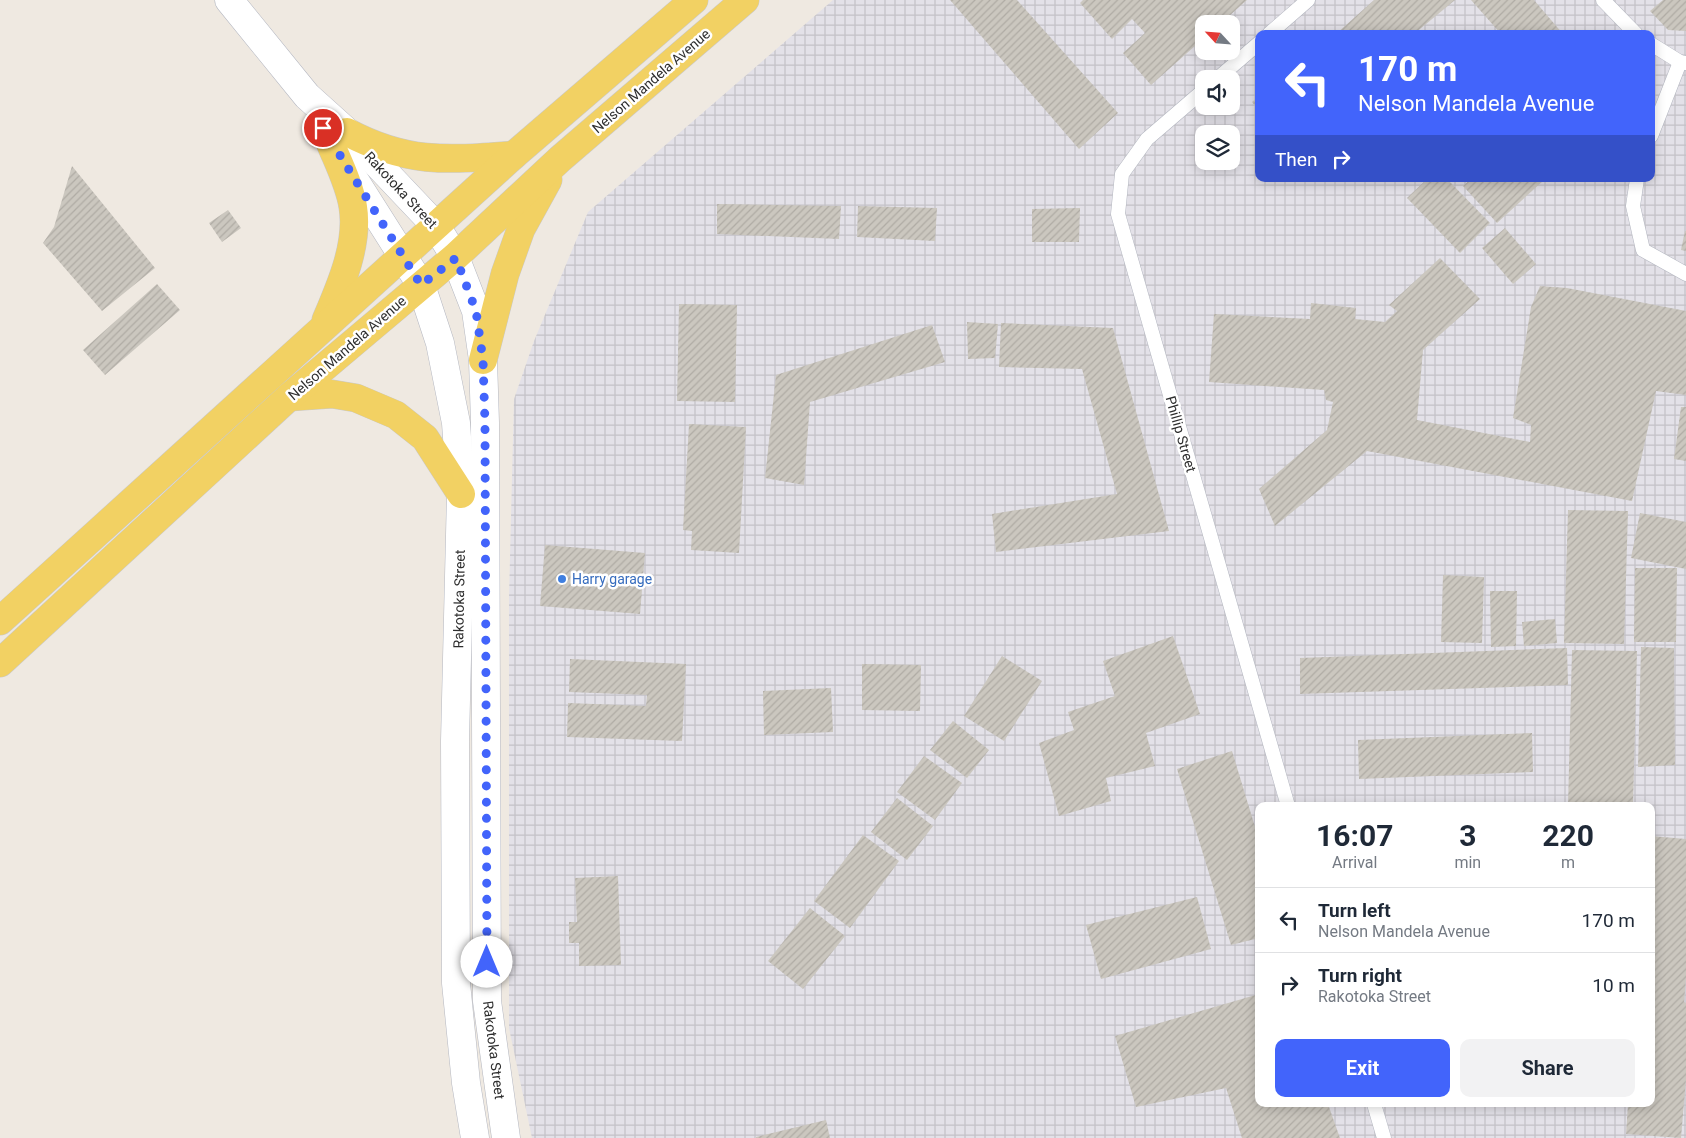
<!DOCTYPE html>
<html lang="en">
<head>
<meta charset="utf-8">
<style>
	:root { --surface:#fff; --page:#f2f2f3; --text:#1f2937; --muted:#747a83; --line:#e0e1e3; --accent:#4264fb }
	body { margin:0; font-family:Roboto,sans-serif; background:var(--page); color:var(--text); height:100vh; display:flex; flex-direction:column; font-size:19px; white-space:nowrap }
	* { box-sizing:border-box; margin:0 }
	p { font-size:16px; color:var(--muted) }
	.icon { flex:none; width:28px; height:28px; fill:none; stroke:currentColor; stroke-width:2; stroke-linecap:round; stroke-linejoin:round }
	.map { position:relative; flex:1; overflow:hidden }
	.sheet { position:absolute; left:1255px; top:802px; width:400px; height:305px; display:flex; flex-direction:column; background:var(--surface); border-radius:10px; box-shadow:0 2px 12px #0003 }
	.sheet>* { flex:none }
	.top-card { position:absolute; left:1255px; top:30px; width:400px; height:152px; border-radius:10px; box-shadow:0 2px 12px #0003; background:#4264fb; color:#fff; overflow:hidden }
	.needle { width:32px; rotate:296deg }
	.fabs { position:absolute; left:1195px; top:15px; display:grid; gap:10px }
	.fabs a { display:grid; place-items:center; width:45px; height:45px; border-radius:10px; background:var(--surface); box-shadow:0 2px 12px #0003; font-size:25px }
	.pin { position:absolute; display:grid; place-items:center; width:42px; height:42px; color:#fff; margin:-21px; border:2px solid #fff; border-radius:50%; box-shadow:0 1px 5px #0007 }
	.me { position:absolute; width:55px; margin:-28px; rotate:0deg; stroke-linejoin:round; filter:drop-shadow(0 0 4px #0008) }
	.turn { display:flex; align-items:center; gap:18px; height:105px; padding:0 20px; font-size:22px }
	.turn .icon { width:65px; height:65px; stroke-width:2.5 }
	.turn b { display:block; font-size:35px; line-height:42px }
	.then { display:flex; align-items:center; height:48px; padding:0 20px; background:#0003; gap:10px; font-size:19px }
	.eta { display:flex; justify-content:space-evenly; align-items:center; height:85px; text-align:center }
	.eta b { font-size:30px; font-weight:700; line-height:35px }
	.primary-button { display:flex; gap:10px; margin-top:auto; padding:10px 20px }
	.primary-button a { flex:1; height:58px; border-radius:10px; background:var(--accent); color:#fff; font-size:20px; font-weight:700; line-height:58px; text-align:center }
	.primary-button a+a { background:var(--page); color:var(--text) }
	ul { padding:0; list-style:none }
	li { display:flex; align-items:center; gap:15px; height:65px; padding:0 20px; border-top:1px solid var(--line) }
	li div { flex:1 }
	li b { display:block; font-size:19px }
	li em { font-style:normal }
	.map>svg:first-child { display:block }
	.industrial { fill:url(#industrial-grid); fill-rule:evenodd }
	.building { fill:url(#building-hatch) }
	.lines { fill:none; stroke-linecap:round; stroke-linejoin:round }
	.service-casing { stroke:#b4b7c1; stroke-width:15 }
	.tertiary-casing { stroke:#b4b7c1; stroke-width:29 }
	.primary-casing { stroke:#c9c9c9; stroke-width:29 }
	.service { stroke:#fff; stroke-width:14 }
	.tertiary { stroke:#fff; stroke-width:28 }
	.primary { stroke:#f2d163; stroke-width:28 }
	.route { stroke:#4264fb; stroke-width:9; stroke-dasharray:0 16.2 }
	.shop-dot { fill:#3f7fe0; stroke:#fff; stroke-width:2 }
	.labels { text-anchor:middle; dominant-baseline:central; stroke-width:5; stroke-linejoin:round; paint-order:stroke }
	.street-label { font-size:14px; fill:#2e2e2e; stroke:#fff }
	.shop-label { font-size:14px; fill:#366cbe; stroke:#fff; text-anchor:start }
</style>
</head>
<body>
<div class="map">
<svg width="1686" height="1138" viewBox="0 0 1686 1138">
	<defs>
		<pattern id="industrial-grid" width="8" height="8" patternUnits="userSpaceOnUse" patternTransform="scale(1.25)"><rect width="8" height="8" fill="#e3e1e8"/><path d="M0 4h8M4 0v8" fill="none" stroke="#c3c1c7"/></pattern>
		<pattern id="building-hatch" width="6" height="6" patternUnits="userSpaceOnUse" patternTransform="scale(1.25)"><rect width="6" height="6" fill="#cbc7bf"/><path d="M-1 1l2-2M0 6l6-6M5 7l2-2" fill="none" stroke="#afaba4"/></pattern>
	</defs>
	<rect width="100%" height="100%" fill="#efe9e1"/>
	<!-- industrial -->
	<path class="industrial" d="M833,0H1686V1138H532L509,1028V597L514,399L534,341L588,212ZM1204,24H1231V51H1204ZM1259,34H1651V179H1259ZM1204,79H1231V106H1204ZM1204,134H1231V161H1204ZM1259,806H1651V1104H1259Z"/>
	<!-- building -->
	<g class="building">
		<polygon points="950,0 1017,0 1118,113 1079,149"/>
		<polygon points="1083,0 1247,0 1220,24 1204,24 1204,38 1151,85 1123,53 1145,33 1132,19 1112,39 1080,3"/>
		<polygon points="1374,0 1455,0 1414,34 1336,34"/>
		<polygon points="1471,0 1534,0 1563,34 1501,34"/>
		<polygon points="1663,0 1686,0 1686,31 1668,30 1650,11"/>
		<polygon points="1259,96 1259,110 1252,102"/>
		<polygon points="72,166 155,268 102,311 43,243 54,227"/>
		<polygon points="1427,179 1447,179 1490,223 1460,253 1407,198"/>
		<polygon points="1471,179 1545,179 1497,223 1463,186"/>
		<polygon points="717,204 841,206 839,239 717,234"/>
		<polygon points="858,206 937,208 935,241 857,237"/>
		<polygon points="1080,208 1079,242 1032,242 1032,209"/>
		<polygon points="228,210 241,228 222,242 209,223"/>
		<polygon points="1505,228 1536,264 1513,284 1482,248"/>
		<polygon points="1685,231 1686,231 1686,251 1681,250"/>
		<polygon points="1440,258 1480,299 1423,350 1417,420 1530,442 1531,425 1513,418 1531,307 1540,286 1567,288 1686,311 1686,395 1656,391 1632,501 1367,451 1275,526 1259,489 1327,430 1333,402 1326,400 1324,390 1209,382 1214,314 1310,319 1311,303 1356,308 1355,319 1385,322 1397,311 1389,305"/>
		<polygon points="157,284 180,310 105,375 83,350"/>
		<polygon points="679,304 737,305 735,402 677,401"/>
		<polygon points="967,322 998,324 995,358 968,359"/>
		<polygon points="1001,323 1113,328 1169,531 996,552 992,514 1117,494 1082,369 999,367"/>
		<polygon points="932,325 945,362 810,402 804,485 765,478 776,375"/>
		<polygon points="1681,407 1686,407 1686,461 1674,459"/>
		<polygon points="689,424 746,427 739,553 691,550 692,531 683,530"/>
		<polygon points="1568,510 1628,511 1624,644 1564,643"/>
		<polygon points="1640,513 1686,522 1686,569 1631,558"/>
		<polygon points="545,545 645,553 640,614 540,606"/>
		<polygon points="1635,568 1677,568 1676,642 1634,642"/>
		<polygon points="1443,575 1484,577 1482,643 1441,642"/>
		<polygon points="1490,591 1517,591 1516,646 1491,647"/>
		<polygon points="1555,619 1557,643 1524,646 1522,622"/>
		<polygon points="1173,636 1200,714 1146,733 1155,766 1106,778 1111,801 1059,816 1039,743 1074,730 1068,712 1115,696 1103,661"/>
		<polygon points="1641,647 1674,648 1675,765 1638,767"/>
		<polygon points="1567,648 1568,685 1300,694 1300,658"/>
		<polygon points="1572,650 1637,651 1633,806 1568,806"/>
		<polygon points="1002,656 1042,681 1004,741 964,716"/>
		<polygon points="570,659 686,664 682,741 567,737 568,703 646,706 647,695 569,692"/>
		<polygon points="862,664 921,665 920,711 862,710"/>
		<polygon points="831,688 833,732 764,735 763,691"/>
		<polygon points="953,721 989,750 967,778 930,750"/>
		<polygon points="1532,733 1533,772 1359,779 1358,740"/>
		<polygon points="1232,751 1259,840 1259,938 1231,945 1177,769"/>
		<polygon points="924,756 962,783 935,820 897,792"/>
		<polygon points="897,798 933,826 907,860 871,832"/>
		<polygon points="863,835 899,861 850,928 814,901"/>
		<polygon points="1651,836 1686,839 1686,977 1684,1002 1686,1003 1686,1079 1681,1138 1626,1134 1628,1104 1651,1104"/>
		<polygon points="618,876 621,965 579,966 579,943 569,943 569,922 577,922 575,878"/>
		<polygon points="1197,897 1211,949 1101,979 1086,925"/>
		<polygon points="810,908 845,936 803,989 768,961"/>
		<polygon points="1259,994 1259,1104 1328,1104 1340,1138 1242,1138 1226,1088 1136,1107 1115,1036"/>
		<polygon points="826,1120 830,1138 756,1138 756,1137"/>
	</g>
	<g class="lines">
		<!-- service casing -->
		<g class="service-casing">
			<g id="service">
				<polyline points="1603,0 1636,34"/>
				<polyline points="1269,34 1308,0"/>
				<polyline points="1651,44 1680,62 1686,63"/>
				<polyline points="1217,79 1259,43"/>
				<polyline points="1204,90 1147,139 1122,174 1118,214 1288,806"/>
				<polyline points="1651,136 1680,62"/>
				<polyline points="1637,179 1633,206 1643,250 1686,274"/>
				<polyline points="1374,1104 1384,1138"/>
			</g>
		</g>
		<!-- tertiary casing -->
		<g class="tertiary-casing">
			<g id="tertiary">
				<polyline points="229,0 307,96 347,132 436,226 455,257 476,311 483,360 485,423 487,1001 506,1138"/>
				<polyline points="345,165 421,285 440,343 456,423 461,494 455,741 456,983 466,1083 475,1138"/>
			</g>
		</g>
		<!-- primary casing -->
		<g class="primary-casing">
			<g id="primary">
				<path d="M347,132C407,164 448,160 514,155"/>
				<path d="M326,320C340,287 359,245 353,207C350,186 339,164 331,145"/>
				<polyline points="483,360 505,274 521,229 548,180"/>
				<polyline points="289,397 332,394 356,398 396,415 425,438 461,494"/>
				<polyline points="0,621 514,155 694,0"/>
				<polyline points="0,663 289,397 455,257 560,159 745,0"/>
			</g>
		</g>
		<!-- service -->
		<use href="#service" class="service"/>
		<!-- tertiary -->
		<use href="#tertiary" class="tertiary"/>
		<!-- primary -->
		<use href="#primary" class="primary"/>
	</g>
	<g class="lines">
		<!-- route -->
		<polyline class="route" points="323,128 421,285 456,258 476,311 483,360 485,423 487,962"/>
	</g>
	<!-- markers -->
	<circle class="shop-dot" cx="562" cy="579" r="5"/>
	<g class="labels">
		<!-- street labels -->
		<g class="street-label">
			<text transform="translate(651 81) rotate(-41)">Nelson Mandela Avenue</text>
			<text transform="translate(401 190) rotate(47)">Rakotoka Street</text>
			<text transform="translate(347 348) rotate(-41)">Nelson Mandela Avenue</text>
			<text transform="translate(1181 434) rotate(74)">Phillip Street</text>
			<text transform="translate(459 599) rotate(-89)">Rakotoka Street</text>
			<text transform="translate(494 1050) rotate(83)">Rakotoka Street</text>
		</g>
		<!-- shop labels -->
		<g class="shop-label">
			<text x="572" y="579">Harry garage</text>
		</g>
	</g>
</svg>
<div class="fabs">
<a><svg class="needle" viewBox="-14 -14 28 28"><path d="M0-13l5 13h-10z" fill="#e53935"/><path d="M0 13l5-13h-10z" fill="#747a83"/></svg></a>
<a><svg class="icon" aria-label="sound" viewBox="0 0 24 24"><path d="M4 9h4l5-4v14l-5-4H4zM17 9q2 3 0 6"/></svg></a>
<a><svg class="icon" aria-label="layers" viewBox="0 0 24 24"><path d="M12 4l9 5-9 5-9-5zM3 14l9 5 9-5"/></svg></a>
</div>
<div class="pin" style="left:323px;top:128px;background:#d93025"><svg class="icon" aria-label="arrive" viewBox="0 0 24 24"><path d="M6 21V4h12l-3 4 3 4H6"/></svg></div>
<svg class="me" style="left:487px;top:962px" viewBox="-20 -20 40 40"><circle r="19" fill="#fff"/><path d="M0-13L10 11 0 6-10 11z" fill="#4264fb"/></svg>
<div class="top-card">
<div class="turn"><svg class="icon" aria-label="left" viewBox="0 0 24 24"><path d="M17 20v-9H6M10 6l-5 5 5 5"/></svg><div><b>170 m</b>Nelson Mandela Avenue</div></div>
<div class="then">Then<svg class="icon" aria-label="right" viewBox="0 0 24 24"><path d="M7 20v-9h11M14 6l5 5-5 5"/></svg></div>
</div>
<section class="sheet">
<div class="eta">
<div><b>16:07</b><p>Arrival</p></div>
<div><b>3</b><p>min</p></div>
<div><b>220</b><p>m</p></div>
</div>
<ul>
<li><svg class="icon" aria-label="left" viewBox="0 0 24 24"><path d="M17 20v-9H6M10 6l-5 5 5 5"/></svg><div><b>Turn left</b><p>Nelson Mandela Avenue</p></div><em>170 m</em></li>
<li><svg class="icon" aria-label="right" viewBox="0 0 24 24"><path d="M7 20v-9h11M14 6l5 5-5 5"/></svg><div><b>Turn right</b><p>Rakotoka Street</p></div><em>10 m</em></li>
</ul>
<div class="primary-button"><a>Exit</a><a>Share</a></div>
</section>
</div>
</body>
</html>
